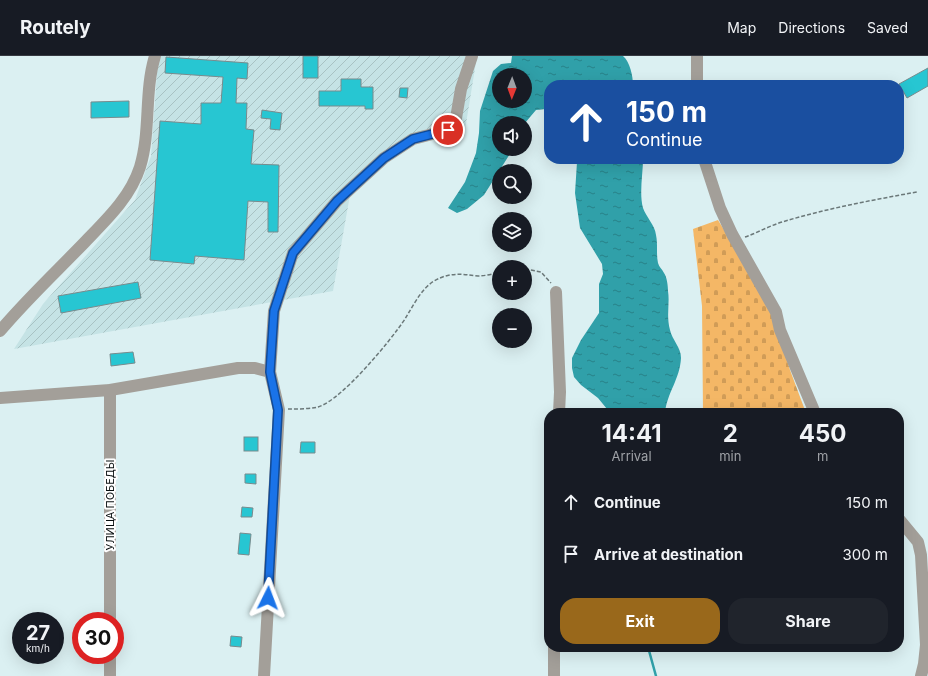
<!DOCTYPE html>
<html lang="en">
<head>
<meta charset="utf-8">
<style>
	:root { --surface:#171b24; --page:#20242c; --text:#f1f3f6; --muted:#9ea1a6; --line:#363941; --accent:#99681b }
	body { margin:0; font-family:Inter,sans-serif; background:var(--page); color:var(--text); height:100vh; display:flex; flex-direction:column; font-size:15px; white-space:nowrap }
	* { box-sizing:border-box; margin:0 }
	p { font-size:13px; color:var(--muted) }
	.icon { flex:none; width:22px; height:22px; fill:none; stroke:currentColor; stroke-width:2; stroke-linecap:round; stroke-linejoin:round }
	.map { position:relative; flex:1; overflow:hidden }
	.panel { position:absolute; left:544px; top:352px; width:360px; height:244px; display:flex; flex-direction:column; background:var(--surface); border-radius:16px; box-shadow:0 4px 16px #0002 }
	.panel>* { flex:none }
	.banner { position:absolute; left:544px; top:24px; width:360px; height:84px; border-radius:16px; box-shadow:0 4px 16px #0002; background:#1a4fa0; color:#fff; overflow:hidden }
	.needle { width:26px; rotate:181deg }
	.tools { position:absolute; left:492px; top:12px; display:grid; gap:8px }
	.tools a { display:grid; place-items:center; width:40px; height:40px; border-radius:50%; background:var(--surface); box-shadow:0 4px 16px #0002; font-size:20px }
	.speed { position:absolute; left:12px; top:556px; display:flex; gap:8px; font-size:20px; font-weight:700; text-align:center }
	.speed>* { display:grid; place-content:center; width:52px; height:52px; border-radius:50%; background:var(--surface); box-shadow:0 4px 16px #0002; line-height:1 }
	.speed small { font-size:10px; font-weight:400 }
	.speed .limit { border:6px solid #d22; background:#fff; color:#111 }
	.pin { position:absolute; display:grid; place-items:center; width:34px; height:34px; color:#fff; margin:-17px; border:2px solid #fff; border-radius:50%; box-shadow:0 1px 4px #0007 }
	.me { position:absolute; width:44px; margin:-22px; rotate:3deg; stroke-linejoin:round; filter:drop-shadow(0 0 3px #0008) }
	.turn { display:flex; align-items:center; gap:14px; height:84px; padding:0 16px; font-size:18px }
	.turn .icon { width:52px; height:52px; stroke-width:2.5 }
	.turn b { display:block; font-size:28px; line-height:34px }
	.eta { display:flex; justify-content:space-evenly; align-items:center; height:68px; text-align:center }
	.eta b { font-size:24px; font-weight:700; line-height:28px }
	.cta { display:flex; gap:8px; margin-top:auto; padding:8px 16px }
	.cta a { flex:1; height:46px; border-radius:16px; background:var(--accent); color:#fff; font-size:16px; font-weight:700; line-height:46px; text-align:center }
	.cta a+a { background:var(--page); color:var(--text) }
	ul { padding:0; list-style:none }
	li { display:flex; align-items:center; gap:12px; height:52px; padding:0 16px }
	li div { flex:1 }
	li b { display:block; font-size:15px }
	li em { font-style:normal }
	header { display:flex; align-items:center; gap:24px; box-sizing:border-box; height:56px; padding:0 20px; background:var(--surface); border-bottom:1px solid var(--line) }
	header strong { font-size:19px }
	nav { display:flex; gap:22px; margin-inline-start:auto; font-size:14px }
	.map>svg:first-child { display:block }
	.industrial { fill:url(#industrial-furrows) }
	.cemetery { fill:url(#cemetery-stones) }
	.water { fill:url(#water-ripples); fill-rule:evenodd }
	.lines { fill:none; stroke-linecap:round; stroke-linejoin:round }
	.stream { stroke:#30a0a9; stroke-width:2.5 }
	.building { fill:#27c6d2; stroke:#788b8d }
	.path { stroke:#6b7879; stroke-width:1.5; stroke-dasharray:4 2; stroke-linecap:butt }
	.minor { stroke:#a39f99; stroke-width:12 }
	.route-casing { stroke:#114b97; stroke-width:10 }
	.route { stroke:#1a73e8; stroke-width:7 }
	.labels { text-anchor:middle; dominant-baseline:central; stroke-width:4; stroke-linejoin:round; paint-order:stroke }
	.street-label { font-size:11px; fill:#070d0e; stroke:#fff }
</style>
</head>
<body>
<header>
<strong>Routely</strong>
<nav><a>Map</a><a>Directions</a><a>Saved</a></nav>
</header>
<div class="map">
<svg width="928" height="620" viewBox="0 0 928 620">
	<defs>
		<pattern id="industrial-furrows" width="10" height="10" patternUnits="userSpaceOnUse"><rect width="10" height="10" fill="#c5e3e5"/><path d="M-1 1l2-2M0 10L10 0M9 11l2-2" fill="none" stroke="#a8c2c3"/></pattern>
		<pattern id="cemetery-stones" width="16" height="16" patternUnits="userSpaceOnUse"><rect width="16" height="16" fill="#f4b766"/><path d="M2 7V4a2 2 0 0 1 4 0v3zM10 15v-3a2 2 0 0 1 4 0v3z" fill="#d09c57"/></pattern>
		<pattern id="water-ripples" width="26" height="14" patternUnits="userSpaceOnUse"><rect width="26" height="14" fill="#30a0a9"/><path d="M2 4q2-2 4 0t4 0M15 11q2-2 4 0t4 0" fill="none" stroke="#278188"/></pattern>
	</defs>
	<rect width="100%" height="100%" fill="#dbf0f2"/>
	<!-- industrial -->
	<polygon class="industrial" points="161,0 477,0 465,74 426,73 353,122 333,235 14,293 43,248 135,144 151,100 157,16"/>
	<!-- cemetery -->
	<polygon class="cemetery" points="718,164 771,251 790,314 806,357 703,357 702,250 693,173"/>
	<!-- water -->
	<g class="water">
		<path d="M512,0H623C630,6 633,20 633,29H549V54L546,53L536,54L525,67H499V93H513L484,139L467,153L457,157L448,152L465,126L476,97L479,77L480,55L493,15L501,8L511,7ZM499,19H525V45H499Z"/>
		<path d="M576,103H643C643,118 639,137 643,152C646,161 655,169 656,179C658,188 656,198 658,207C659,211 662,213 664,217C667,221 668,230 668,235C670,248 666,259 670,274C672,284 681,291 681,302C680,323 667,337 665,357H609L607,353L598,342L581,329L574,321L572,312V302L581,284L599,257V228L603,218L602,208L580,172L575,137L577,106Z"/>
	</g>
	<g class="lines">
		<!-- stream -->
		<polyline class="stream" points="648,591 656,620"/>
	</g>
	<!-- building -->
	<g class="building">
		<rect x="303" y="0" width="15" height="22"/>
		<polygon points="166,1 248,7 247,23 237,22 236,47 247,47 246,73 254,74 251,108 279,109 278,176 268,176 268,146 248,145 244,204 195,200 194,208 150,204 160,65 201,68 201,47 221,47 223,21 165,17"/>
		<polygon points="928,12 928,30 907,42 899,28"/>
		<polygon points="341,23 361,23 361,31 373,31 373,53 365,53 365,50 319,50 319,35 341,35"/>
		<polygon points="400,32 408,32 407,42 399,41"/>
		<polygon points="129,45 129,61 91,62 91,46"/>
		<polygon points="262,54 282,57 280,74 270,73 271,63 261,62"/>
		<polygon points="138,226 141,242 61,257 58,240"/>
		<polygon points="133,296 135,307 111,310 110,298"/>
		<rect x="244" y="381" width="14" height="14"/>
		<polygon points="301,386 315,386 315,397 300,397"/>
		<polygon points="245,418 256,418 256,428 245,427"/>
		<polygon points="242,451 253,452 252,461 241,461"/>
		<polygon points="240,477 251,478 249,499 238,498"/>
		<polygon points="231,580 242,581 241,591 230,590"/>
	</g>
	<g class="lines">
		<!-- path -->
		<g class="path">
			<path d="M745,181C757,177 769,170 782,166C825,153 872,144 917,136"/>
			<polyline points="525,213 541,216 551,227"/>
			<path d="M288,353C298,353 309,353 318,351C342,344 391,284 405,263C413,250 421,233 434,225C450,216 461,218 478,220C485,220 493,218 499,216"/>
		</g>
		<!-- minor -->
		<g class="minor">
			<polyline points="697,29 697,0"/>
			<polyline points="704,103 720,152 732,178 776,256 780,274 815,357"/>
			<polyline points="556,236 560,336 559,357"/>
			<path d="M0,275C26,244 56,216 84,187C106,164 130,142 140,111C151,75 144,36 155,0"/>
			<polyline points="270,316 274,255 293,197 337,145 384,102 413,83 448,74 452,72 455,68 461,33 472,0"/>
			<polyline points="110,334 110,565"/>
			<polyline points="0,342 110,334 238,312 255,312 270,316 279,354 264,620"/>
			<polyline points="899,463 918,486 921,499 926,589 924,608 921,620"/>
			<polyline points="110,599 110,620"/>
			<polyline points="554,620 554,591"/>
		</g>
	</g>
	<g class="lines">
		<!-- route casing -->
		<g class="route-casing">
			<polyline id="route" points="268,542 278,354 270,316 274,255 293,197 337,145 384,102 413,83 448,74"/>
		</g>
		<!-- route -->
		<use href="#route" class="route"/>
	</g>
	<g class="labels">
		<!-- street labels -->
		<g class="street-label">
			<text transform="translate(110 449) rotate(-90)">УЛИЦА ПОБЕДЫ</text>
		</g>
	</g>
</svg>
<div class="tools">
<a><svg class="needle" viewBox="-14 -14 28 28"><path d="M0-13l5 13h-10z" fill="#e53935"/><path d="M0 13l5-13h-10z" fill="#9ea1a6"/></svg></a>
<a><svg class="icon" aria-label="sound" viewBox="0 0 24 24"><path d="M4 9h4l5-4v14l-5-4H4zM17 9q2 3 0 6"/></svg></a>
<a><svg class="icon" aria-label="search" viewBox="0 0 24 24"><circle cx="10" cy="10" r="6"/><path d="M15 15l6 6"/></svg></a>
<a><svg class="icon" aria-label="layers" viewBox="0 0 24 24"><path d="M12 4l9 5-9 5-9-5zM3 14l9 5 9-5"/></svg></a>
<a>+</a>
<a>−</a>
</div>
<div class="speed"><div>27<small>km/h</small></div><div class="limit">30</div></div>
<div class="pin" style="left:448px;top:74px;background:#d93025"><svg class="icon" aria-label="arrive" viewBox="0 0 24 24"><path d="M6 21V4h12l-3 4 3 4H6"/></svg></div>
<svg class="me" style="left:268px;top:542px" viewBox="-20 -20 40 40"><path d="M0-17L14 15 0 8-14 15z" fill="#1a73e8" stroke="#fff" stroke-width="4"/></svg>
<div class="banner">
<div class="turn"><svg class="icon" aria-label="ahead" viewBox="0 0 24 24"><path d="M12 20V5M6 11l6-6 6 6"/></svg><div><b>150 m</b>Continue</div></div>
</div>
<section class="panel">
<div class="eta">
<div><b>14:41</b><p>Arrival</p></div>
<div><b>2</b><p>min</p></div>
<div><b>450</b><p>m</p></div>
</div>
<ul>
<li><svg class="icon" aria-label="ahead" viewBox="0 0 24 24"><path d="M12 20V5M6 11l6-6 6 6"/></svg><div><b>Continue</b></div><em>150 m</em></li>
<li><svg class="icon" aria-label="arrive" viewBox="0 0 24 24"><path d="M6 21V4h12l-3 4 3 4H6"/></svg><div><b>Arrive at destination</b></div><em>300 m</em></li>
</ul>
<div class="cta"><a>Exit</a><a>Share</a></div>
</section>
</div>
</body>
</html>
